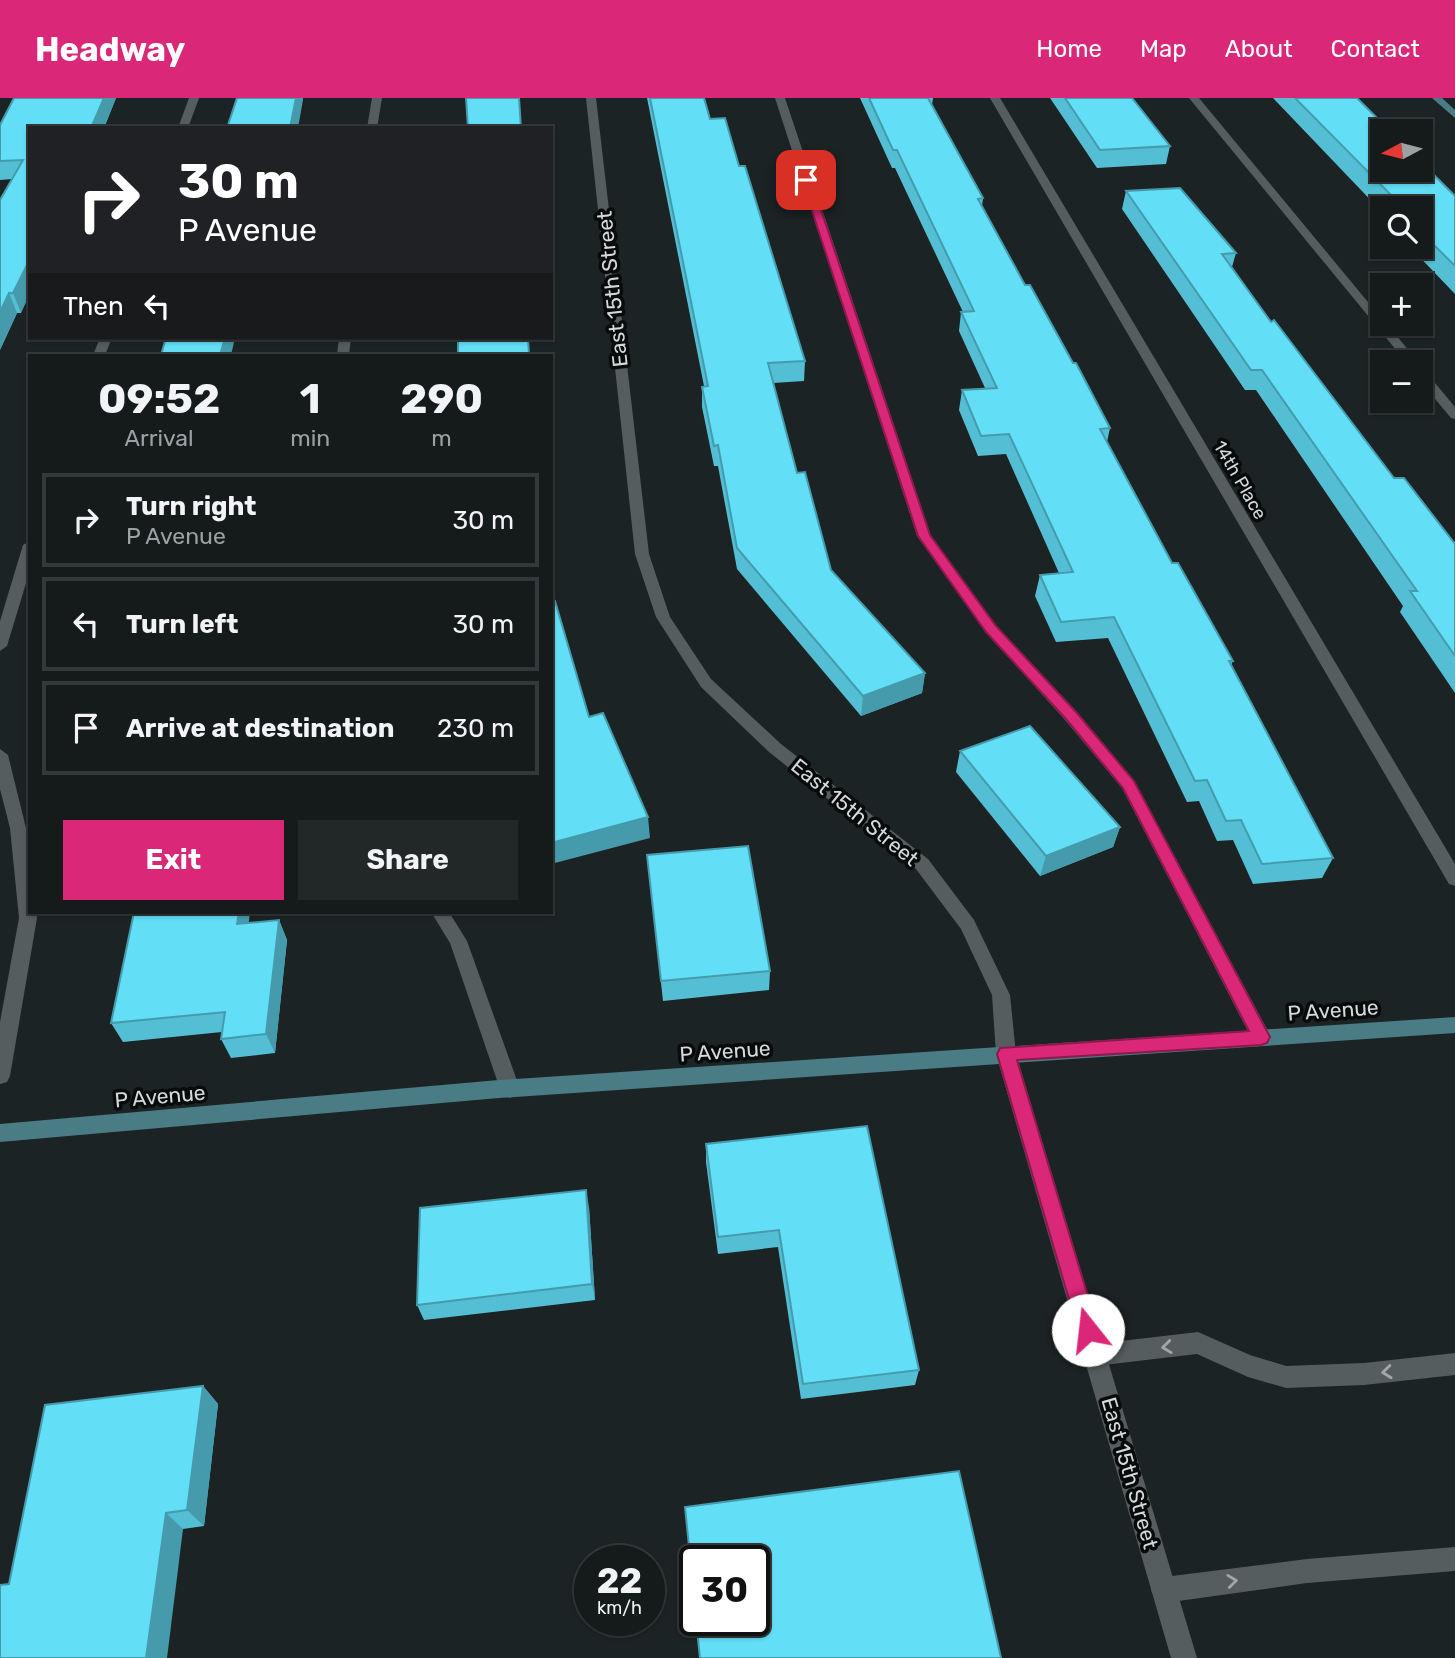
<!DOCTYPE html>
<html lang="en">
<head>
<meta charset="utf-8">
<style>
	:root { --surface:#151a1b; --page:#222728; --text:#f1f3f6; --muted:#9da1a3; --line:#34383a; --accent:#db2777 }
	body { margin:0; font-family:Rubik,sans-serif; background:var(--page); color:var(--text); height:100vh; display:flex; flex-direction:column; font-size:26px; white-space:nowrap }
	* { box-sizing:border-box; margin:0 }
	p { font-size:23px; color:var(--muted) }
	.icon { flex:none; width:38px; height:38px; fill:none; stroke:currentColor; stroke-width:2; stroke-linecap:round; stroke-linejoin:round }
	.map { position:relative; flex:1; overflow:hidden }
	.drawer { position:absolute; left:28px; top:256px; width:525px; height:560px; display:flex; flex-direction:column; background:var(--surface); border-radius:0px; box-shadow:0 2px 5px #0004,0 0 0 2px var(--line) }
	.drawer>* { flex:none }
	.banner { position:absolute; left:28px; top:28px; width:525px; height:214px; border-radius:0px; box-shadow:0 2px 5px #0004,0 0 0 2px var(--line); background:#202124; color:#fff; overflow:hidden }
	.needle { width:46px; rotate:263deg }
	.controls { position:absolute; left:1370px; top:21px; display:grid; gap:14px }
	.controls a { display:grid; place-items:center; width:63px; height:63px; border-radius:0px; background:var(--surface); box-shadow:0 2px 5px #0004,0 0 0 2px var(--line); font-size:35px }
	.speed { position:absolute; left:574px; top:1447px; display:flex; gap:14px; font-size:35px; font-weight:700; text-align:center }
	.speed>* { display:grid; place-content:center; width:91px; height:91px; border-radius:50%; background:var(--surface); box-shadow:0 2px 5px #0004,0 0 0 2px var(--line); line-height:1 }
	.speed small { font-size:18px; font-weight:400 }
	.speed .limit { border:4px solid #111; border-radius:10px; background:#fff; color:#111 }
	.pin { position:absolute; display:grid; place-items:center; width:60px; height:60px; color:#fff; margin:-30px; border-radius:14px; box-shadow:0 4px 10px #0006 }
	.me { position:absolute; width:77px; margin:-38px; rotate:344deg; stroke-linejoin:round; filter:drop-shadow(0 0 5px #0008) }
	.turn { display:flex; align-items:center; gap:24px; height:147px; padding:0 35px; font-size:32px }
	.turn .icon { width:91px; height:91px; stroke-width:2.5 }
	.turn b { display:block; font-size:49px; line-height:60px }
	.then { display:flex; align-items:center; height:66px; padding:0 35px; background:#0003; gap:14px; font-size:26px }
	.eta { display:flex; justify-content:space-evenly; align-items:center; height:119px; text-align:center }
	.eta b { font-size:42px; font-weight:700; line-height:49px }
	.button { display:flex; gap:14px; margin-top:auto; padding:14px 35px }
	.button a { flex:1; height:80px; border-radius:0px; background:var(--accent); color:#fff; font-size:28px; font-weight:700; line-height:80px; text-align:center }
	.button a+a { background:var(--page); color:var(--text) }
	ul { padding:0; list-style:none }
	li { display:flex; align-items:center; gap:21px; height:94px; margin:0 14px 10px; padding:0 21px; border:4px solid var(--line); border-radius:0px }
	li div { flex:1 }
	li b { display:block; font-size:26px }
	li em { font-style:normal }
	header { display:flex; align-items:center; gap:42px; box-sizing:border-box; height:98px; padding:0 35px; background:var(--accent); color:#fff }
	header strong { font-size:33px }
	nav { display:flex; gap:38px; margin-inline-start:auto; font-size:24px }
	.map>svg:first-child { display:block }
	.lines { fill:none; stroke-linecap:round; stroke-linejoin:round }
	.lane { fill:#555d5f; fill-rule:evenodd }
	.street { fill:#555d5f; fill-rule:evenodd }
	.secondary { fill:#4a7c85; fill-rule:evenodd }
	.wall { fill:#54bfd4 }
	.shaded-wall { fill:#459bac }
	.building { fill:#62def6; stroke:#459bac; stroke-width:2 }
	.oneway { stroke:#a2a7a9 }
	.route { fill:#db2777; stroke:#8e194d; stroke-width:2 }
	.labels { text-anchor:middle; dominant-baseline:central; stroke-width:7; stroke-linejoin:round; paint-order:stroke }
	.far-street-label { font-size:18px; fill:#d5d9da; stroke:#080b0c }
	.street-label { font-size:21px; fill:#d5d9da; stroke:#080b0c }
</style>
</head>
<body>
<header>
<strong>Headway</strong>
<nav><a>Home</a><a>Map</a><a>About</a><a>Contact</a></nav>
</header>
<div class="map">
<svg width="1455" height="1560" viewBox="0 0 1455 1560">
	<rect width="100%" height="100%" fill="#1c2324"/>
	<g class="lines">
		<!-- lane -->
		<g class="lane">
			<polygon points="372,0 382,0 377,30 367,30"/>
			<polygon points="775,0 785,0 931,438 996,528 1077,614 1134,683 1268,933 1271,939 1268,945 1261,947 1254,945 1122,690 1065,622 986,534 917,438"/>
			<polygon points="1189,0 1199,0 1382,221 1382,226 1387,226 1418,264 1406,264"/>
			<polygon points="339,240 351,240 349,257 337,257"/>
			<polygon points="1421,272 1425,273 1455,309 1455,321 1451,320 1421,284"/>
			<polygon points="431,814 449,814 467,843 520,991 517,997 510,1000 503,997 500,991 450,845"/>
			<polygon points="1198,1234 1250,1257 1286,1268 1364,1265 1455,1255 1455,1277 1364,1287 1286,1290 1248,1279 1197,1256 1095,1268 1087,1265 1084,1257 1087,1249 1095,1246"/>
			<polygon points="1455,1449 1455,1473 1307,1485 1164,1505 1155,1501 1151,1492 1155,1483 1164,1479 1307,1461"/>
		</g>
		<!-- street -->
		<g class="street">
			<polygon points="189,0 199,0 188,30 178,30"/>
			<polygon points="586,0 596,0 649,456 670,519 711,581 781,646 928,761 974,822 1010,897 1016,956 1197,1560 1171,1560 996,956 992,897 961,831 916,771 769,654 701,589 656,519 635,456"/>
			<polygon points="990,0 1000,0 1455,766 1455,788 1449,786"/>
			<polygon points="100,240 112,240 105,257 93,257"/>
			<polygon points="30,443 30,472 7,548 0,553 0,523 23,447"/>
			<polygon points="0,651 8,657 26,730 30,758 30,814 36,814 37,820 10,978 7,984 0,986 0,924 19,820 10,730 0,691"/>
		</g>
		<!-- secondary -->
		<g class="secondary">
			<polygon points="1432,0 1442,0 1455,12 1455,20"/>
			<polygon points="1455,919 1455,935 499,1000 0,1044 0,1026 499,982"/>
		</g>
	</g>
	<!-- wall -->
	<g class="wall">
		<polygon points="14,0 116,0 104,30 30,30 21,215 17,215 0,252 12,81 0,82 0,27"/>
		<polygon points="647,0 704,0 710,21 739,68 805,263 804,283 773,285 797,375 831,472 925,575 922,595 861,618 737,471 718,368 714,368 702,309 702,289 704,288"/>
		<polygon points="860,0 933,0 932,7 983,100 982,108 1025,187 1073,265 1110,330 1107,344 1172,465 1233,563 1231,567 1333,760 1322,780 1253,786 1233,742 1217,743 1199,703 1187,704 1108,540 1056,544 1035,498 1040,477 1059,475 1006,356 978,358 959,312 962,292 985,290 959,233 961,214 963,214 895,70 892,70"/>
		<polygon points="1050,0 1132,0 1170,48 1166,66 1097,70"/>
		<polygon points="1273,0 1357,0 1455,98 1455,196 1410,149 1421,149 1421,110 1382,110 1382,114"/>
		<polygon points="1126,93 1236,155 1232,169 1271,224 1394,380 1455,446 1455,595 1400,514 1403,508 1256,292 1245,292 1122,111"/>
		<polygon points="960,653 1120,729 1113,749 1040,778 956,674"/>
		<polygon points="647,757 770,873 769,892 663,903"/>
		<polygon points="279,822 287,842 275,955 231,960 221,941 222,934 123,944 111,925 249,825"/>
		<polygon points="706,1046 919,1272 915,1287 801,1301 778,1149 718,1156 706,1064"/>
		<polygon points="589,1109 595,1202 424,1222 417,1207"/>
		<polygon points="203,1288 218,1306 204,1428 183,1431 9,1486"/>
	</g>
	<!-- shaded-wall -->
	<g class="shaded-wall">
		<polygon points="104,0 116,0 104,30 91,30"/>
		<polygon points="296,0 303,0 303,2 298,30 290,30"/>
		<polygon points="30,161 30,196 21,215 13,195"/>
		<polygon points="9,195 17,215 0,252 0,214"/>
		<polygon points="225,240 235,240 231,257 220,257"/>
		<polygon points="925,575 922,595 861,618 863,598"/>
		<polygon points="648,719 650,740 551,766 551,745"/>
		<polygon points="1120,729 1113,749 1040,778 1046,758"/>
		<polygon points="239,814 250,814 246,846 237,826"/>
		<polygon points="279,822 287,842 275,955 266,936"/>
		<polygon points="586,1092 589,1109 595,1202 592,1186"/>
		<polygon points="203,1288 218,1306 204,1428 187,1412"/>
		<polygon points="166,1415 183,1431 167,1560 146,1560"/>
	</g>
	<!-- building -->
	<g class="building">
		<polygon points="14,0 104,0 91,30 30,30 30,161 13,195 9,195 0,214 0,102 23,62 0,63 0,27"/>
		<polygon points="237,0 296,0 290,30 227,30"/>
		<polygon points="466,0 519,0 521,30 468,30"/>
		<polygon points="650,0 704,0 710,21 725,20 739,68 745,68 805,263 768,265 797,375 805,374 831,472 925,575 863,598 737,450 718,347 714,348 702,289 708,288"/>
		<polygon points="869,0 928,0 983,100 978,101 1025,187 1030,187 1073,265 1076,265 1110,330 1100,331 1172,465 1178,465 1233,563 1229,563 1333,760 1262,766 1241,722 1226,723 1207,682 1195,683 1114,519 1061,524 1040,477 1073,474 1009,336 981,338 962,292 997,290 961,214 974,213 897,52 893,52"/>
		<polygon points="1065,0 1132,0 1170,48 1100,52"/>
		<polygon points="1295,0 1357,0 1390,33 1382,33 1382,72 1421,72 1421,64 1455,98 1455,168 1421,134 1421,110 1398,110 1394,107 1400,106"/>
		<polygon points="1180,90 1236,155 1222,156 1271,224 1274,222 1394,380 1404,380 1455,446 1455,558 1410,493 1417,493 1262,272 1251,272 1126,93"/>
		<polygon points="166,240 225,240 220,257 161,257"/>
		<polygon points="458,240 528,240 529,257 458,257"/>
		<polygon points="555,503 589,619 603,615 648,719 551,745 551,504"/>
		<polygon points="1030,628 1120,729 1046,758 960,653"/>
		<polygon points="748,748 770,873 661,883 647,757"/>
		<polygon points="134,814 239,814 237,826 279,822 266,936 221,941 225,914 111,925"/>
		<polygon points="867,1028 919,1272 803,1286 779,1132 718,1139 706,1046"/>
		<polygon points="586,1092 592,1186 417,1207 420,1110"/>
		<polygon points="203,1288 187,1412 166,1415 146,1560 0,1560 0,1487 9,1486 45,1307"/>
		<polygon points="959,1373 1001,1560 700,1560 696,1522 754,1522 754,1463 695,1463 695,1507 685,1409"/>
	</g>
	<!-- one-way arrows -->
	<defs><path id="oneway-chevron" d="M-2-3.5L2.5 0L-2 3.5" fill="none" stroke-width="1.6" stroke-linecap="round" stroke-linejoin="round" transform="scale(1.75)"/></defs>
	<g class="oneway">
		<use href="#oneway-chevron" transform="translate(1167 1249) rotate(173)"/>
		<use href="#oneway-chevron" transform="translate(1387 1274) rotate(174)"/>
		<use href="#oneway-chevron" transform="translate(1232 1483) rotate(-7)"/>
	</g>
	<!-- route -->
	<polygon class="route" points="806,79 811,82 930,437 996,528 1076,614 1134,683 1270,939 1267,945 1261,947 1017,962 1098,1232 1095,1239 1088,1242 1081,1239 1078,1232 997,956 1000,950 1249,933 1123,690 1066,621 986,534 918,438 802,82"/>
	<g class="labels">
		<!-- far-street labels -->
		<g class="far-street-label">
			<text transform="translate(1240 382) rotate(60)">14th Place</text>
		</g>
		<!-- street labels -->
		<g class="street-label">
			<text transform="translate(612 191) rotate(-96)">East 15th Street</text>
			<text transform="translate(855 714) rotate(39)">East 15th Street</text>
			<text transform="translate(1333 912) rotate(-4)">P Avenue</text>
			<text transform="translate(725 953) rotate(-4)">P Avenue</text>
			<text transform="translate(160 998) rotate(-5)">P Avenue</text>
			<text transform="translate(1130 1375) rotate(74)">East 15th Street</text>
		</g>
	</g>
</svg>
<div class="controls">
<a><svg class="needle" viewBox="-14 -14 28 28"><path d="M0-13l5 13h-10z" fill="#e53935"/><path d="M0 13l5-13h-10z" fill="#9da1a3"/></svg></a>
<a><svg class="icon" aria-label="search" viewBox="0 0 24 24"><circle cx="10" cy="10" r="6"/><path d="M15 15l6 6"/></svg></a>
<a>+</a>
<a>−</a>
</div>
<div class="speed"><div>22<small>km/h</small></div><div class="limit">30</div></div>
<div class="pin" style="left:806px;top:82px;background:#d93025"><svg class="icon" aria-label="arrive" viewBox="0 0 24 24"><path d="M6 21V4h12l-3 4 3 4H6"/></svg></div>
<svg class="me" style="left:1088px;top:1232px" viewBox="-20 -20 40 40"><circle r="19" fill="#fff"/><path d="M0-13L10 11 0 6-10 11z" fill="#db2777"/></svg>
<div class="banner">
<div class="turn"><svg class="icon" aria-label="right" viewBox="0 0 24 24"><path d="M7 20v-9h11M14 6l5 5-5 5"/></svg><div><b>30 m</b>P Avenue</div></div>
<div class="then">Then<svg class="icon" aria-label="left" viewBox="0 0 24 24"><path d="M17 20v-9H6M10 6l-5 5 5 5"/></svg></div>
</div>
<section class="drawer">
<div class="eta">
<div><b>09:52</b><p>Arrival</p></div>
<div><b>1</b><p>min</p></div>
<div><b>290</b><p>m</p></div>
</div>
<ul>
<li><svg class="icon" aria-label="right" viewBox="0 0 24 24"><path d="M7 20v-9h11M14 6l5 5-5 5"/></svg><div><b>Turn right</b><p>P Avenue</p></div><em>30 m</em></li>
<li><svg class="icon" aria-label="left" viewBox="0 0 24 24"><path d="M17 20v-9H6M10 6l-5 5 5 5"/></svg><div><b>Turn left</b></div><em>30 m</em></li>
<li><svg class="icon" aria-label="arrive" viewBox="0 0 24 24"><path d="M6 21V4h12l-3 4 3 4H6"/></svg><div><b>Arrive at destination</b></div><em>230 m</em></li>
</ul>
<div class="button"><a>Exit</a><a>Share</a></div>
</section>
</div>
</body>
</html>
